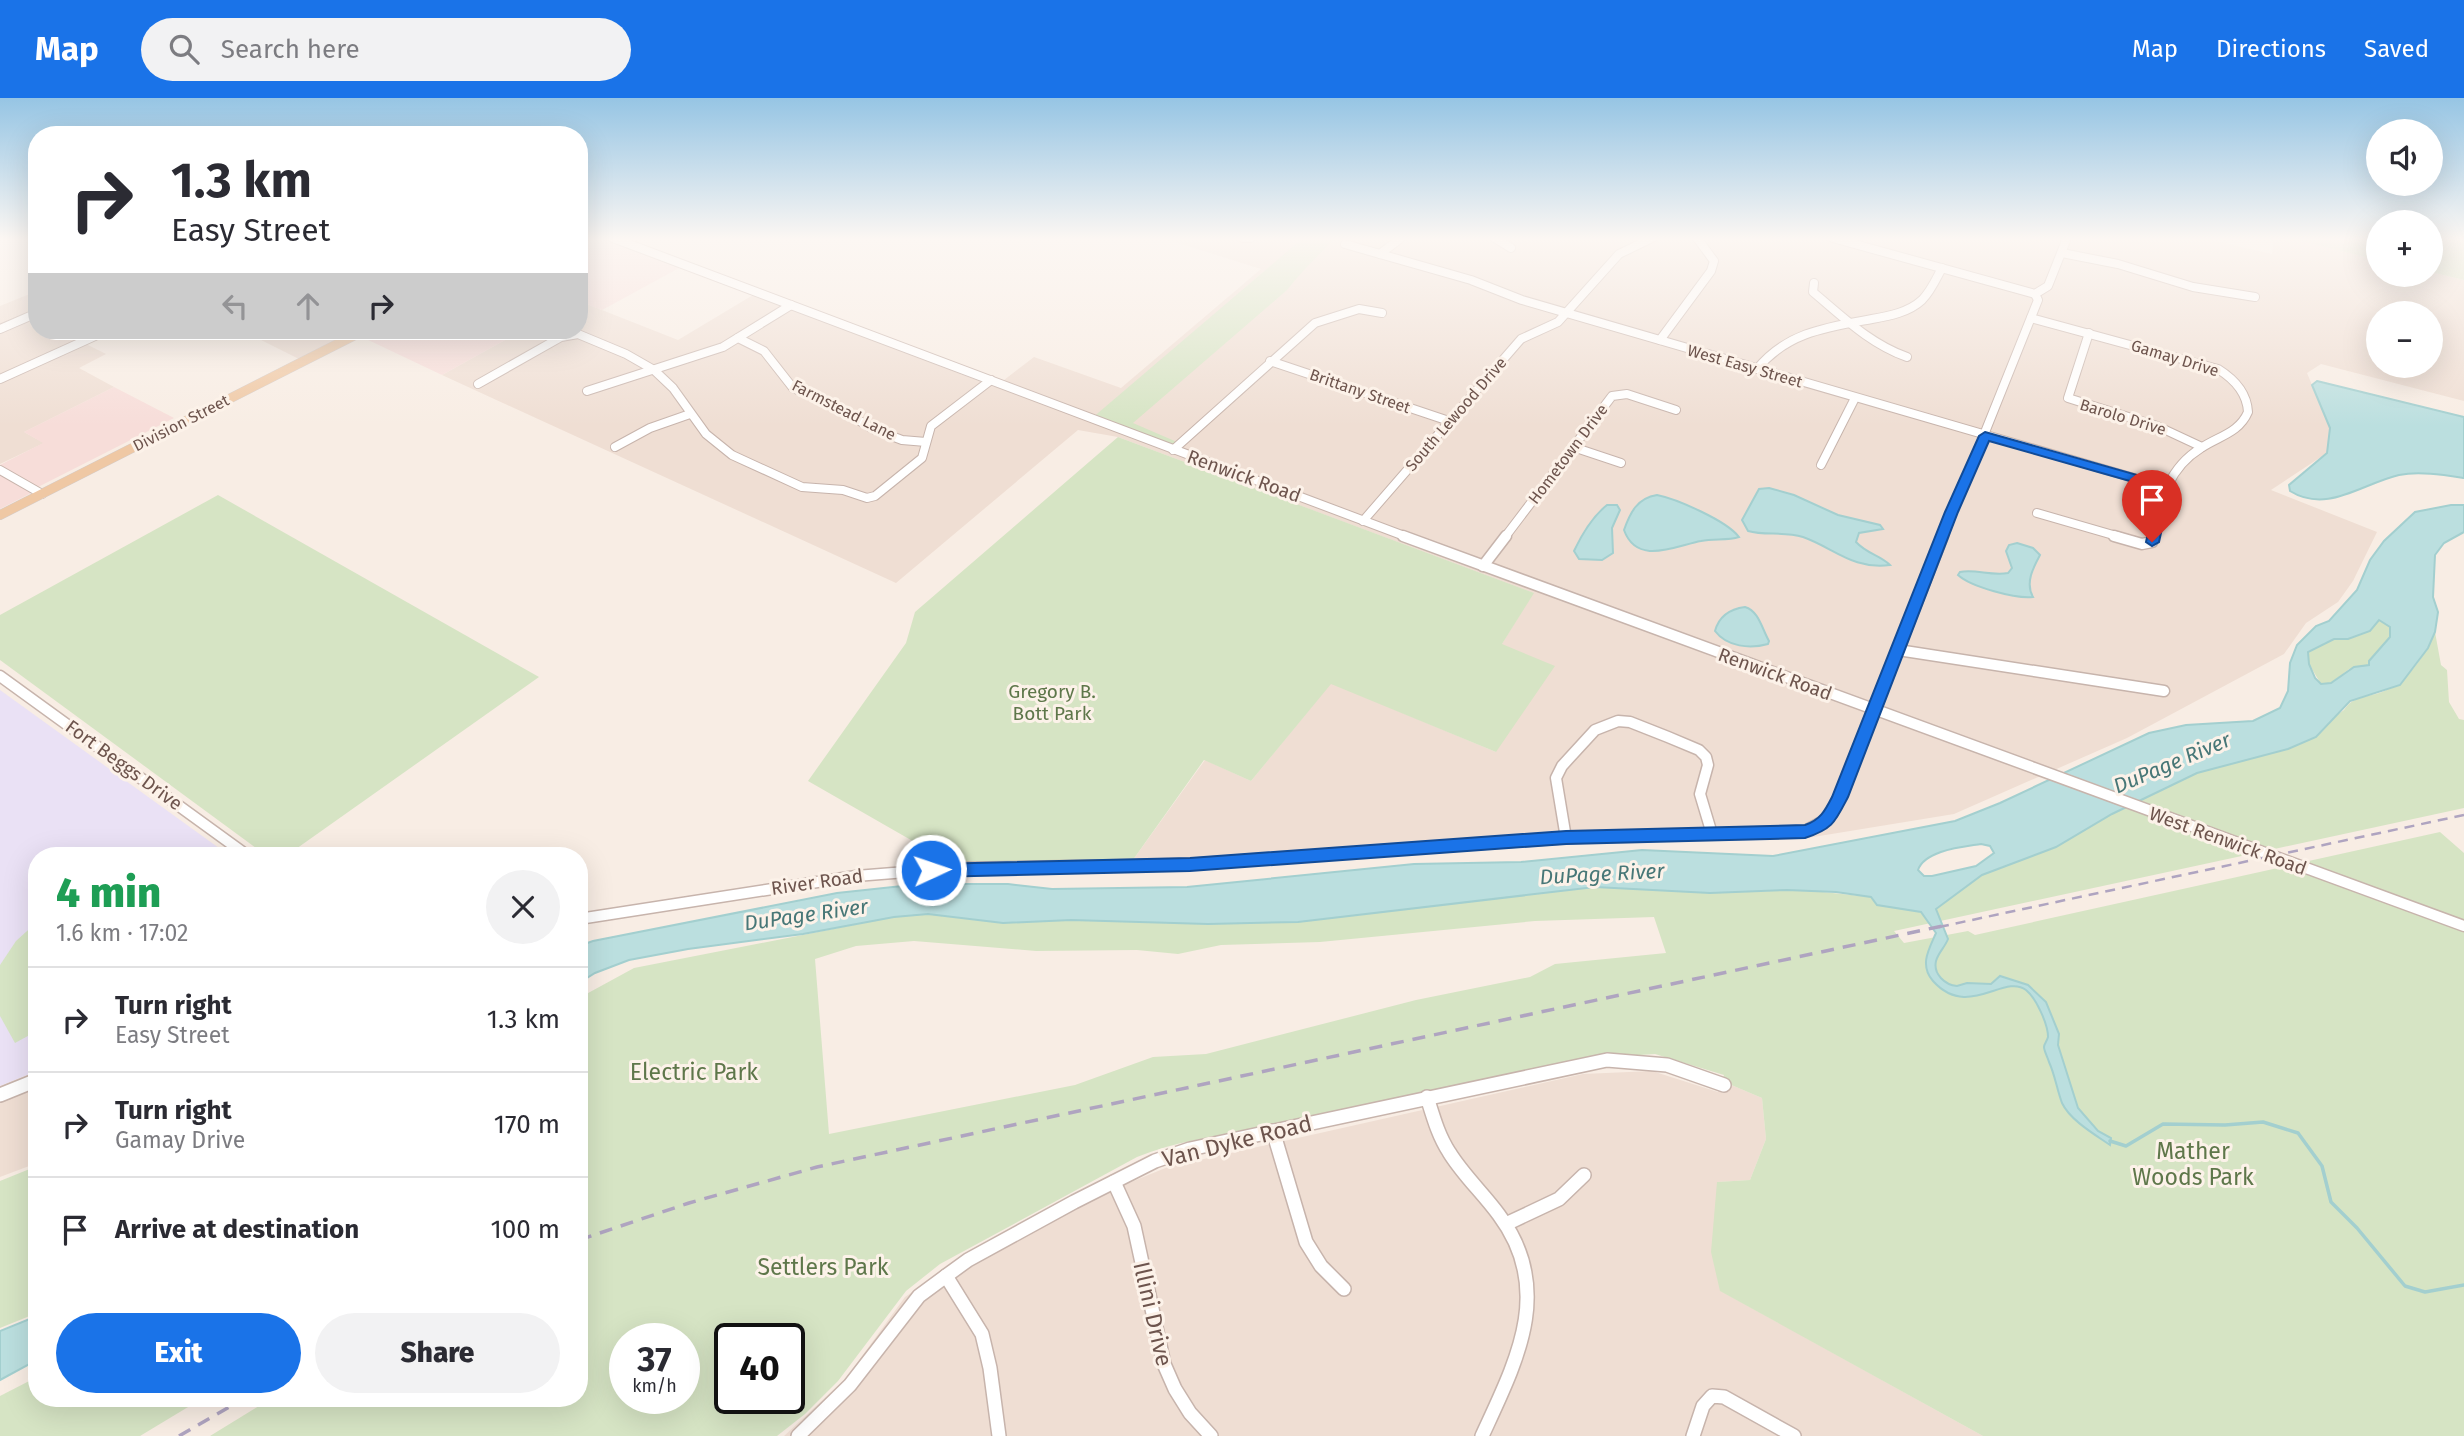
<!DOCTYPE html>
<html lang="en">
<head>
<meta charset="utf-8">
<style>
	:root { --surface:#fff; --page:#f2f2f3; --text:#2b2b33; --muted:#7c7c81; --line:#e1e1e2; --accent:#1a73e8 }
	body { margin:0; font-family:"Fira Sans",sans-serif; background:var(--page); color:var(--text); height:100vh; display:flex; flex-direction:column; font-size:26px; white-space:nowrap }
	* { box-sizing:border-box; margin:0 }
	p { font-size:23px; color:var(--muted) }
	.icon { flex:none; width:38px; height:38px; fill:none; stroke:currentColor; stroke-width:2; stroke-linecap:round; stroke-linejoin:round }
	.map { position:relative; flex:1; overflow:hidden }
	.details { position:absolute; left:28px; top:749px; width:560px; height:560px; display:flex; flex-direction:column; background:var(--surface); border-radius:28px; box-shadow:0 7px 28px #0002 }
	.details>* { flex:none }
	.hud { position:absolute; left:28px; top:28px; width:560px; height:214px; border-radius:28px; box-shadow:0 7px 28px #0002; background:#fff; color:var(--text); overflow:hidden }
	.buttons { position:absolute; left:2366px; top:21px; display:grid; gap:14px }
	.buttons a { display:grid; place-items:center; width:77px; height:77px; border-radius:50%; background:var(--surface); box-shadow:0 7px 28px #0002; font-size:35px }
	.speed { position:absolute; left:609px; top:1225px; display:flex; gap:14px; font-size:35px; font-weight:700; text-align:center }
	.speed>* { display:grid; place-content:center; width:91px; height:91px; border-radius:50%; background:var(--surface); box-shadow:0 7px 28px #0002; line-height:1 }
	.speed small { font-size:18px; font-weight:400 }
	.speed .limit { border:4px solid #111; border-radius:10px; background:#fff; color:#111 }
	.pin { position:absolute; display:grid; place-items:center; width:60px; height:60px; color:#fff; margin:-72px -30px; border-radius:50% 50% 50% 0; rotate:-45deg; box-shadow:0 0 7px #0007 }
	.pin .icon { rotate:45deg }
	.me { position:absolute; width:77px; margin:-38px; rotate:87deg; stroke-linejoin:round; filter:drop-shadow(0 0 5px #0008) }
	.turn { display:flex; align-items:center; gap:24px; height:147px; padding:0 28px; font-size:32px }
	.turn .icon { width:91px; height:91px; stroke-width:2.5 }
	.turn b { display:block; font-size:49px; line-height:60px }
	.lanes { display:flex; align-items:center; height:66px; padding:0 28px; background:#0003; justify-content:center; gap:35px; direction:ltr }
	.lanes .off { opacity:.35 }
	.round { display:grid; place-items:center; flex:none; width:74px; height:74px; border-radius:37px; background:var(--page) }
	.headline { display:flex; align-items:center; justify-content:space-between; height:119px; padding:0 28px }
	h1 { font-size:42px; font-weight:800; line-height:52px; color:#1e9e55 }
	.cta { display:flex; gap:14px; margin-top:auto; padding:14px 28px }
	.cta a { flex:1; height:80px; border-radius:42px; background:var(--accent); color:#fff; font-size:28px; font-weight:800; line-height:80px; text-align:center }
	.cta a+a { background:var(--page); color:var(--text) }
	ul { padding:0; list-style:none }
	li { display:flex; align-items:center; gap:21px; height:105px; padding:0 28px; border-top:2px solid var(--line) }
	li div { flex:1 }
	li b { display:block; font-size:26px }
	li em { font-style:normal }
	header { display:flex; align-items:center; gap:42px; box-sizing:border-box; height:98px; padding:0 35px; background:var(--accent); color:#fff }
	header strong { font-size:33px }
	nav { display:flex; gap:38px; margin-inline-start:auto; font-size:24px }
	.search { width:490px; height:63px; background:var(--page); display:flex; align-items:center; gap:18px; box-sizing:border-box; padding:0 24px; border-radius:38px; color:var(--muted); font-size:26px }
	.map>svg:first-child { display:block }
	.residential { fill:#efded3; fill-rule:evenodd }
	.commercial { fill:#f7ddd9 }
	.education { fill:#eae1f5 }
	.green { fill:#d6e4c4; fill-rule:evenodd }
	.water { fill:#bbdfdf; stroke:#a3cfcf; stroke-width:2; fill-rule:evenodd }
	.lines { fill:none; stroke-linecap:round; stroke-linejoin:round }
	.stream { stroke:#a3cfcf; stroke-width:3.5 }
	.minor-far2-casing { stroke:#c7b4ac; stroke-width:10 }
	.minor-far1-casing { stroke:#c7b4ac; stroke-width:13 }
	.minor-casing { stroke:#c7b4ac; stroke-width:16 }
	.major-casing { stroke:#d3ccca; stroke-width:10 }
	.minor-far2 { stroke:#fff; stroke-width:8 }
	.minor-far1 { stroke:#fff; stroke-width:10 }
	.minor { stroke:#fff; stroke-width:13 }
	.major { stroke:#efc8a4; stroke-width:9 }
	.rail-far1 { stroke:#afa4c0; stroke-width:2.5; stroke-dasharray:10 7; stroke-linecap:butt }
	.rail { stroke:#afa4c0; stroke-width:3.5; stroke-dasharray:13 9; stroke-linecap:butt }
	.route { fill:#1a73e8; stroke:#114b97; stroke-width:2 }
	.labels { text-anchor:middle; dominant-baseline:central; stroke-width:6; stroke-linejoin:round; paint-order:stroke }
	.far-street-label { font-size:16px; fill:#6d544d; stroke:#fcf2e9 }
	.street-label { font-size:19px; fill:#6d544d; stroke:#fcf2e9 }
	.park-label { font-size:19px; fill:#5e774a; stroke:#fcf2e9 }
	.water-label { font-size:21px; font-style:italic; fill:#477777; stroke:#fcf2e9 }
	.near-park-label { font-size:23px; fill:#5e774a; stroke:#fcf2e9 }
	.near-street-label { font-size:23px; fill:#6d544d; stroke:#fcf2e9 }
</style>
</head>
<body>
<header>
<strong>Map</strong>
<div class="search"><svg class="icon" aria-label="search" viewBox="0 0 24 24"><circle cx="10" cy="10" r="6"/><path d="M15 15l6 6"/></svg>Search here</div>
<nav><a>Map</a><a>Directions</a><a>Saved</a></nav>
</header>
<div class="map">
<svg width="2464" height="1338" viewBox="0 0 2464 1338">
	<rect width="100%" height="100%" fill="#f8ede4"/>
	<!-- residential -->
	<g class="residential">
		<path d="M1162,140H2202L2272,156L2274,140H2289L2378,162V177H2431V174L2464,182V303L2321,266L2307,275L2330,330L2327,355L2271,392L2377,434L2353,483L2338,504L2306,525L2284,556L2127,640L1954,716L1801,741L1567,747L1152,772L1130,766L1205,662L1251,683L1331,585L1496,654L1497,554L1533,495L1118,339L1078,332L896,485L442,277L521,233H579V203L678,242L753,197L995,289L1034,259L1121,290L1261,171ZM2378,215H2431V268H2378Z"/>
		<polygon points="37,193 37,233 111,233 84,245 106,256 79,270 114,289 24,334 44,345 0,366 0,208"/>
		<polygon points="243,233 354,233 299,261"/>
		<polygon points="37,973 37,1065 0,1079 0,988"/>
		<polygon points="1652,973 1718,994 1722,983 1762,1000 1766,1041 1750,1082 1717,1084 1721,1193 1983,1338 784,1338 846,1280 905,1199 991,1141 1168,1069 1583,976"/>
	</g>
	<!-- commercial -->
	<g class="commercial">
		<polygon points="605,140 681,169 602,212 579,203 579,141"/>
		<polygon points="378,233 521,233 442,277 364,240"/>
		<polygon points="114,289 174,320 38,389 0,367 43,345 24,334"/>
		<polygon points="0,374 33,394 0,411"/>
	</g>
	<!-- education -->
	<polygon class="education" points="0,592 230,758 37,758 37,973 0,988"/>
	<!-- green -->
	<g class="green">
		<path d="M1303,140H1336C1318,157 1302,173 1287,192L1133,325L1177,344L1169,350L1091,321Z"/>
		<polygon points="2289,140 2378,140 2378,162"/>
		<polygon points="2431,140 2464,140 2464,182 2431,174"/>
		<polygon points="1118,339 1534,495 1502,546 1555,568 1496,654 1331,586 1251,683 1204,662 1130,766 958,769 808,683 906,545 915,514"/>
		<polygon points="218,397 539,579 286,758 267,758 0,562 0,517"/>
		<polygon points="2379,522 2390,529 2390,539 2369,563 2369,567 2349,571 2331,585 2321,586 2309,566 2308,553 2334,541 2348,541 2370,533"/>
		<path d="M2435,534L2441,567L2447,572L2449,604L2459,621L2464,622V710L1894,833L1904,845L1968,833L1975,837L2440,734L2464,755V1338H1983L1720,1193L1711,1154L1717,1084L1750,1082L1766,1041L1762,1000L1722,983L1724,977L1655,956L1579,961L1251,1034C1211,1038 1175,1044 1137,1059L940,1166L906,1193L838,1283L805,1316L777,1338H210L272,1300H579V900L634,870L894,819L928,816L1003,825L1071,822L1208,826L1298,824L1595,789L1710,795L1803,792L1871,799L1877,807L1929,815L1982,777L2056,749L2111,716L2197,675L2288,651L2344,612C2354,597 2366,600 2382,594C2407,585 2425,558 2435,534ZM1654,819L1666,855L1555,866L1530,879L1416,902L1206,956L1153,959L1075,987L829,1036L815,861L856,848L914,843L1036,853L1137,852L1178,856L1221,847L1320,844L1535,823ZM625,1241H684V1300H625ZM730,1241H789V1300H730Z"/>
		<polygon points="37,824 37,933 15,945 0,918 0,867 16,843"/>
		<polygon points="37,1068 37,1215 0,1230 0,1083"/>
		<polygon points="37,1279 37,1300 203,1300 140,1338 0,1338 0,1298"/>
	</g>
	<!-- water -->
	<g class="water">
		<path d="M2317,283L2464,319V380C2444,377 2419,373 2399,377C2361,386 2327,416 2290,393L2289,387L2327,355L2330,330L2312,287Z"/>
		<path d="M1769,390L1794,397L1838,417L1880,427L1883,431L1859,435L1856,444C1867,456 1880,457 1890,467C1853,472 1834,450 1803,439C1783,433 1765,438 1748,433L1742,422L1759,391Z"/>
		<path d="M1657,397C1677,401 1727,423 1739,439C1727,443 1714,440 1701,443C1675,448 1637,468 1624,432C1630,415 1637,400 1657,397Z"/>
		<path d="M1607,407H1617L1620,412L1612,430L1613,455L1602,462L1579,461L1574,453C1582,436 1592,419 1607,407Z"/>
		<path d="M2451,407H2464V434L2444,445L2435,457L2433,499L2438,514L2435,534L2428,550L2400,587L2350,603L2316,639L2288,651L2197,675L2112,716L2056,749L1982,777L1936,811L1948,841C1945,849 1938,855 1936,863C1933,876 1945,887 1957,888L1967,885L1991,886L2000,878L2028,887L2046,904L2059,936L2058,947L2078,1010L2098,1033L2111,1040L2110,1047C2094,1036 2070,1022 2062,1005C2057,992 2055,977 2049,964C2048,960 2044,953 2044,949C2044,946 2047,943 2048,939C2048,926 2036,900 2026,892C2004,875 1968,922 1933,883C1919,867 1929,851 1936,835L1921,814L1877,807L1871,799L1836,794L1787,792L1710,795L1595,789L1298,824L1208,826L1071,822L1003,825L928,816L894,819L803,836L688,851L629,862L595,875L579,885V848L593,843L837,795L921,786H1008L1052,791L1187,789L1414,766L1521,764L1642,752L1773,758L1955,723L2000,705L2149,635L2186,627L2253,623L2280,610L2288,593L2290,565L2297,547L2316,528L2329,523L2357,492L2370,462L2384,443L2415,414ZM2379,522L2390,529V539L2369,563V567L2354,569L2331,585L2321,586L2315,580L2309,566L2308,554L2334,541H2348L2370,533ZM1981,746L1990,748L1994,755L1976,768L1932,778H1924L1918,772C1925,752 1963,749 1981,746Z"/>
		<path d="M2017,445L2033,450L2040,457C2033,470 2025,485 2033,499C2016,501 1971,489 1958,477L1960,474C1976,471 1991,478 2008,475L2012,470L2006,453L2009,447Z"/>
		<path d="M1745,509C1759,513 1762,531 1769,543L1768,546C1750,551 1727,549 1715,533C1719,518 1730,511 1745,509Z"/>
		<polygon points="37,1218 37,1262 0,1282 0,1233"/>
	</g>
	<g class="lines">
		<!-- stream -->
		<polyline class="stream" points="2110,1043 2126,1048 2163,1026 2225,1027 2263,1024 2298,1035 2322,1068 2331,1104 2357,1130 2405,1188 2425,1194 2464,1187"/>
		<!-- minor-far2 casing -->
		<g class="minor-far2-casing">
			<g id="minor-far2">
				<polyline points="613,140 1407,439"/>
				<polyline points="1243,140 1251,140"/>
				<polyline points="1495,140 1511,150"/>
				<polyline points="1833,140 2035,196"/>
				<polyline points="1345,146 1471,182 1522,202 2165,389"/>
				<polyline points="2062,155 2118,166 2193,189 2255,199"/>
				<polyline points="1380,156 1401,140"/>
				<path d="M1814,185L1813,194C1843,219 1870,246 1907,259"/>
				<polyline points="2035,196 2048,188 2067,140"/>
				<path d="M2031,220L2218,271C2234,281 2247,294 2248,314C2239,335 2219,338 2201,350C2167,371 2161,403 2153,439"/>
				<polyline points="0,231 37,215"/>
				<polyline points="2089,235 2068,300 2157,328 2202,349"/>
				<polyline points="738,240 764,253 793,290 833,307 873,331 902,342 926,344"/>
				<polyline points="1660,242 1711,173 1714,163 1697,140"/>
				<polyline points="1270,263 1449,323"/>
				<path d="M1757,271C1787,234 1828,229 1872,221C1890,218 1909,214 1922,202C1931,193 1936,181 1942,170"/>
				<polyline points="0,281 106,233"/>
				<polyline points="478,286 561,239 578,236 626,256 654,272 673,290 706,336 732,357 802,389 843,392 867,400 875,398 922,360 931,328 991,282"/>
				<polyline points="587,293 723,249 791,207"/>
				<polyline points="615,349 650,330 690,316"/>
				<polyline points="1573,349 1621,365"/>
				<polyline points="1173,352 1315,225 1359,211 1382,215"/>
				<polyline points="1821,367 1855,300"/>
				<polyline points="0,372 42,396"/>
				<polyline points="2037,415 2120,439"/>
				<polyline points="1363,423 1521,241 1558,224 1619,156 1652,140"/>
				<polyline points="1505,439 1612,298 1627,296 1676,312"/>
				<polyline points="1943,439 2038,202 2035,196"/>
			</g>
		</g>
		<!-- minor-far1 casing -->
		<g class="minor-far1-casing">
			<g id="minor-far1">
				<polyline points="1403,438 2464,828"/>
				<polyline points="2114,438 2142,446 2152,444 2153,438"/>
				<polyline points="1483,468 1506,438"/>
				<polyline points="1898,552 2164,593"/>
				<polyline points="0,578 248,758"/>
				<polyline points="1566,740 1556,680 1562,668 1595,632 1618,623 1630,624 1668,639 1699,652 1706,659 1708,667 1700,696 1712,736"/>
				<polyline points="579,821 856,778 956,770 1190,766 1566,740 1805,733 1827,721 1840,700 1943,438"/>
			</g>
		</g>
		<!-- minor casing -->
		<g class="minor-casing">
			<g id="minor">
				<polyline points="0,997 37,982"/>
				<path d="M1427,999C1433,1018 1438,1037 1449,1054C1463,1077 1483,1095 1499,1117C1555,1192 1516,1264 1482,1338"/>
				<polyline points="1273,1033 1306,1144 1321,1168 1344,1191"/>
				<polyline points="1114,1084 1134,1128 1164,1266 1175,1291 1190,1315 1211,1338"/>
				<polyline points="1506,1126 1559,1101 1584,1077"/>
				<polyline points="946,1178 982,1236 990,1270 999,1338"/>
				<polyline points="798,1338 850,1287 919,1198 946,1178 968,1162 1074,1104 1155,1063 1190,1051 1607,962 1667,967 1724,987"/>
				<polyline points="1693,1338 1703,1308 1712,1298 1724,1299 1794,1338"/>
			</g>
		</g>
		<!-- major casing -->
		<g class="major-casing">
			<polyline id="major" points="0,417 363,233"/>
		</g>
		<!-- minor-far2 -->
		<use href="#minor-far2" class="minor-far2"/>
		<!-- minor-far1 -->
		<use href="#minor-far1" class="minor-far1"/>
		<!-- minor -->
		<use href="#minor" class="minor"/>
		<!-- major -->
		<use href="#major" class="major"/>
		<!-- rail-far1 -->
		<polyline class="rail-far1" points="1939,829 2464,717"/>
		<!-- rail -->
		<g class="rail">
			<polyline points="579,1142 689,1105 817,1069 1947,827"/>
			<polyline points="179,1338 245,1300"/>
		</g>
	</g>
	<!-- sky -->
	<linearGradient id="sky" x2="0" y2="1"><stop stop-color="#96c5e4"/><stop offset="0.43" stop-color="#fcf7f3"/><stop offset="1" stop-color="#fcf7f3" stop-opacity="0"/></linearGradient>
	<rect width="2464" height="328" fill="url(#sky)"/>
	<!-- route -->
	<path class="route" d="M1985,334L2169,386L2171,389L2159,444L2152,448L2146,444L2158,391L1989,343L1958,414L1848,699C1835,724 1833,731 1805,740L1566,746L1190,773L931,779L925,777L922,772L925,767L931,766L1190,760L1566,733L1805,727C1820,722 1825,713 1832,699L1945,414L1979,338Z"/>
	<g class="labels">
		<!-- far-street labels -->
		<g class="far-street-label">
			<text transform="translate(2175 260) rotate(17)">Gamay Drive</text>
			<text transform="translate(1745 268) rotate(16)">West Easy Street</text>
			<text transform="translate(1360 293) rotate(19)">Brittany Street</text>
			<text transform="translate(844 312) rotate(27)">Farmstead Lane</text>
			<text transform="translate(1456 316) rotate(-49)">South Lewood Drive</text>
			<text transform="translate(2123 319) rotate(17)">Barolo Drive</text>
			<text transform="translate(181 325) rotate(-27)">Division Street</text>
			<text transform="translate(1568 356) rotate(-53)">Hometown Drive</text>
		</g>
		<!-- street labels -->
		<g class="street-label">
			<text transform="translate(1244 378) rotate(20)">Renwick Road</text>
			<text transform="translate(1775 576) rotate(20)">Renwick Road</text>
			<text transform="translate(124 667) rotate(36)">Fort Beggs Drive</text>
			<text transform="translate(2228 743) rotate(20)">West Renwick Road</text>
			<text transform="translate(817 784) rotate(-8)">River Road</text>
		</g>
		<!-- park labels -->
		<g class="park-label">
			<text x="1052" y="593">Gregory B.<tspan x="1052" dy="22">Bott Park</tspan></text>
		</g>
		<!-- water labels -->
		<g class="water-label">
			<text transform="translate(2172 665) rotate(-23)">DuPage River</text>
			<text transform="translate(1602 776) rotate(-3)">DuPage River</text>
			<text transform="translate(806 817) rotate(-8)">DuPage River</text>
		</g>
		<!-- near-park labels -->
		<g class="near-park-label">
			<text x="694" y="974">Electric Park</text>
			<text x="2193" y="1053">Mather<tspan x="2193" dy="26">Woods Park</tspan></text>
			<text x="823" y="1169">Settlers Park</text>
		</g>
		<!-- near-street labels -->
		<g class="near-street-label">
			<text transform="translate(1237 1043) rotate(-14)">Van Dyke Road</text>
			<text transform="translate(1153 1216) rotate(77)">Illini Drive</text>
		</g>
	</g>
</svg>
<div class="buttons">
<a><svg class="icon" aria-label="sound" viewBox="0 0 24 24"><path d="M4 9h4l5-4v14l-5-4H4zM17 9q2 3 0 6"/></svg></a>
<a>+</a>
<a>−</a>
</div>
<div class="speed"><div>37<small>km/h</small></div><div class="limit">40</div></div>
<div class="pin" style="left:2152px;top:444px;background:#d93025"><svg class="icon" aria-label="arrive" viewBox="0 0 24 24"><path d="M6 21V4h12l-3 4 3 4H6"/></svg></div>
<svg class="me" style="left:931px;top:772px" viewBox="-20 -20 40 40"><circle r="17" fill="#1a73e8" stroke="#fff" stroke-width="3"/><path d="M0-11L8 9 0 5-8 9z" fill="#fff"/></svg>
<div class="hud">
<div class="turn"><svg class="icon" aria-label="right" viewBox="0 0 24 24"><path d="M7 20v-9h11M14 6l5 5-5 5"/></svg><div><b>1.3 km</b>Easy Street</div></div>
<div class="lanes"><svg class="icon off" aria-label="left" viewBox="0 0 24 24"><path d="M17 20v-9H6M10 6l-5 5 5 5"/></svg><svg class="icon off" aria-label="ahead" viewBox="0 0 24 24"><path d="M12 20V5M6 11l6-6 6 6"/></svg><svg class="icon" aria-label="right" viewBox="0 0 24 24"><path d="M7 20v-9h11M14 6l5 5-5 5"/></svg></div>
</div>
<section class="details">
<div class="headline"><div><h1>4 min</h1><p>1.6 km · 17:02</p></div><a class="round"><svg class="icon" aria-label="close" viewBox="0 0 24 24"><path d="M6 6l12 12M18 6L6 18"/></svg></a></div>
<ul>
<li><svg class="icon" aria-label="right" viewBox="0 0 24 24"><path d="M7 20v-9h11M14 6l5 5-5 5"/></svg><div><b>Turn right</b><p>Easy Street</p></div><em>1.3 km</em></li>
<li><svg class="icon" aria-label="right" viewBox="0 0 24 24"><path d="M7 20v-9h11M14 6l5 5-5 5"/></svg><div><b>Turn right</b><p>Gamay Drive</p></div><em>170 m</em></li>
<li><svg class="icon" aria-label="arrive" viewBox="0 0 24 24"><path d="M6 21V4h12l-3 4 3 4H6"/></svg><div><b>Arrive at destination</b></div><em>100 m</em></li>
</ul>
<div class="cta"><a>Exit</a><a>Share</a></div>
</section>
</div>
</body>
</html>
